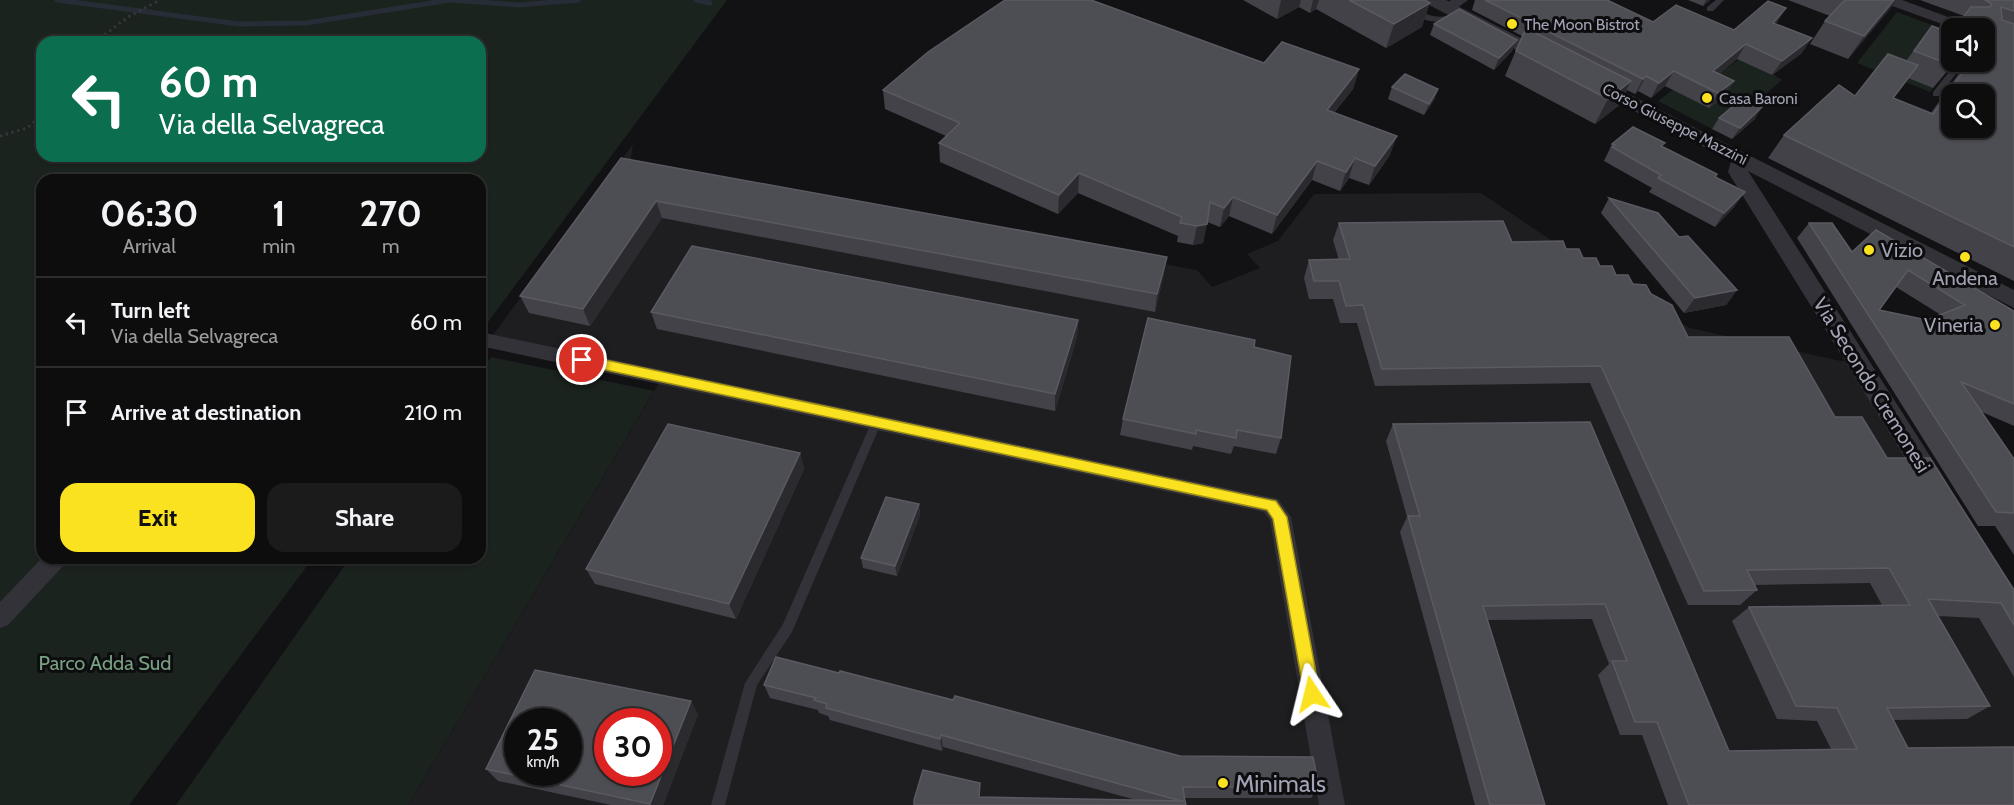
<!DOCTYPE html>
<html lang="en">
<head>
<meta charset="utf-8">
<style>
	:root { --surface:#0e0d0e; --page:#1c1b1c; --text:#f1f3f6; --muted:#9b9c9e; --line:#2e2d2e; --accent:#fbe221 }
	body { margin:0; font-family:Cabin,sans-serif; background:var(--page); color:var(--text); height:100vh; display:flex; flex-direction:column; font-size:22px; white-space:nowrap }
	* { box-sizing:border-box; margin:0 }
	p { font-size:20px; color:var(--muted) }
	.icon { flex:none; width:33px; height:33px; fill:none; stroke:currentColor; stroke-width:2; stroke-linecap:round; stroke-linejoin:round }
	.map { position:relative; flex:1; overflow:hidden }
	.drawer { position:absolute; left:36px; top:174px; width:450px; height:390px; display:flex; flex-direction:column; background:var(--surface); border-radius:18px; box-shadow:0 2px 4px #0004,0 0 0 2px var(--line) }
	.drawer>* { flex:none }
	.top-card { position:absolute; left:36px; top:36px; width:450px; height:126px; border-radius:18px; box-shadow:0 2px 4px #0004,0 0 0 2px var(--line); background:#0b6e4f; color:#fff; overflow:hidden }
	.buttons { position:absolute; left:1941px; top:18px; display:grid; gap:12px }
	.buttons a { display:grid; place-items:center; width:54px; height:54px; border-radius:12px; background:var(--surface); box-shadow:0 2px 4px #0004,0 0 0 2px var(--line); font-size:30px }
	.speed { position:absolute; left:504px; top:708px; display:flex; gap:12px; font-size:30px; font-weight:700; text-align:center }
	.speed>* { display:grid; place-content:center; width:78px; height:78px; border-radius:50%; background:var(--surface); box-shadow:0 2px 4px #0004,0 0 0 2px var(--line); line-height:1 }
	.speed small { font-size:15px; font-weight:400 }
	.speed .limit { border:9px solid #d22; background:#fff; color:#111 }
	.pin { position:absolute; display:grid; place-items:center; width:51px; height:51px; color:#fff; margin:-26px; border:3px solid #fff; border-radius:50%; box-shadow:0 2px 6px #0007 }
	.me { position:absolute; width:66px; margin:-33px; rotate:350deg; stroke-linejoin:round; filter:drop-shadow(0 0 4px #0008) }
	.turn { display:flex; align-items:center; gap:21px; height:126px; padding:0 24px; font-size:27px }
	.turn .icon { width:78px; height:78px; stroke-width:2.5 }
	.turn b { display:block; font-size:42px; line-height:51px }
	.eta { display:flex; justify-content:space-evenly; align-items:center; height:102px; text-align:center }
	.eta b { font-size:36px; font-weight:800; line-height:42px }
	.button { display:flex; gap:12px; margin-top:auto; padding:12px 24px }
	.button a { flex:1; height:69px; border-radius:18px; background:var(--accent); color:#111; font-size:24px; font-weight:800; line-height:69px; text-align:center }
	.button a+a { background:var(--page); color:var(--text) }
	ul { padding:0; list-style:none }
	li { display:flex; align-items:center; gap:18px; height:90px; padding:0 24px; border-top:2px solid var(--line) }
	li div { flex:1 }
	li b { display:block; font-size:22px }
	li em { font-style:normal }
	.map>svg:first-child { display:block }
	.built { fill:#1e1d20; fill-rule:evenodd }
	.green { fill:#1b231e; fill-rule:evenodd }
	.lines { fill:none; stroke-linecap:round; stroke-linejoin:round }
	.stream { stroke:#272d37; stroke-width:5 }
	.path { stroke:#38393f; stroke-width:3; stroke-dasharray:2 4; stroke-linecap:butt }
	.service { fill:#333238; fill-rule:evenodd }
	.minor { fill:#333238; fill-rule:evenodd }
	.tertiary { fill:#333238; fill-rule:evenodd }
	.wall { fill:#434248; fill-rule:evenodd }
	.shaded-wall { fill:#2b2a2e }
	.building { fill:#4d4d54; stroke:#5b5a63; stroke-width:1.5; fill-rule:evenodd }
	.route { fill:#fbe221; stroke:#a39315; stroke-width:1.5 }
	.poi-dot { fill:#fbe221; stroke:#0d0c0e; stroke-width:2 }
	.labels { text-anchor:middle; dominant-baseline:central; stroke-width:6; stroke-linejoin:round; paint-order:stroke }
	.far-poi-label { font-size:16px; fill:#a2a3b4; stroke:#0d0c0e; text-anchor:start }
	.far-street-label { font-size:16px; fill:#a2a3b4; stroke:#0d0c0e }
	.poi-label { font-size:20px; fill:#a2a3b4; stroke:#0d0c0e; text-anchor:start }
	.street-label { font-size:20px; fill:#a2a3b4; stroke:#0d0c0e }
	.park-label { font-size:20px; fill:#78a183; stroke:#0d0c0e }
	.near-poi-label { font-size:24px; fill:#a2a3b4; stroke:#0d0c0e; text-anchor:start }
</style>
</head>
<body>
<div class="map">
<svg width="2014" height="805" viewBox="0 0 2014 805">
	<rect width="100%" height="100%" fill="#121113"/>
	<!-- built -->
	<g class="built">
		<polygon points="633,144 631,158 633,164 653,173 1197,270 1212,287 1260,268 1247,254 1278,241 1314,194 1481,193 1652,308 1690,328 1841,361 1854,361 2014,614 2014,805 1334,805 1280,512 490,339"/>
		<path d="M662,378L1270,506L1330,805H408ZM518,722H568V772H518ZM608,722H658V772H608Z"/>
	</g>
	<!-- green -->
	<g class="green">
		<path d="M0,0H727L480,333V180H42V558H313L129,805H0ZM42,42H480V156H42Z"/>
		<polygon points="1897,12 1951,32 1953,62 1930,92 1857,63"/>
		<polygon points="1745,55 1782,80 1725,129 1712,129 1658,101 1705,65 1720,73"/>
		<polygon points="491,357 654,391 408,805 176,805 350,558 480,558 480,372"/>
	</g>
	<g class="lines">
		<!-- stream -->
		<g class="stream">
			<polyline points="57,0 239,24 306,23 450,0 519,5 578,0"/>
			<polyline points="696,0 710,3"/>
		</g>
		<!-- path -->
		<g class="path">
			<polyline points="95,42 128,17 160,0"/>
			<polyline points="0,136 27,128 42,116"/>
		</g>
		<!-- service -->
		<g class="service">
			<path d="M1388,0C1414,0 1422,23 1453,15L1457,17C1436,30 1405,14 1388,0Z"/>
			<polygon points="1716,0 1724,0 1713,11 1707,11 1707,7"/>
			<polygon points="1957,62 1965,62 1939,96 1933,96 1933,92"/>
			<polygon points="877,417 881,418 882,421 792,632 757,685 725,805 711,805 745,683 783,624 872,421 873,418"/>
		</g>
		<!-- minor -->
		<g class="minor">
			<polygon points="1451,0 1468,0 1453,11 1443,11 1441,8"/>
			<polygon points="1882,0 1902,0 1970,25 1972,28 1953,28 1884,3"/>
			<polygon points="480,332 1278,499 1291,517 1345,805 1319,805 1270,520 1264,512 480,346"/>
			<polygon points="42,558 67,558 64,565 8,625 0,628 0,602"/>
		</g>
		<!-- tertiary -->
		<g class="tertiary">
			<polygon points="1424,0 1446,0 1554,55 1557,59 1554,63 1542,63 1427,4"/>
			<polygon points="1595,77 2014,290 2014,308 1748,171 1944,478 1948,485 1944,492 1935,496 1926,492 1728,172 1731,161 1588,87 1586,83 1588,79"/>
		</g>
	</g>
	<!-- wall -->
	<g class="wall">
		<polygon points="1243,0 1425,0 1422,27 1386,48 1316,9 1310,13 1299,7 1277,19"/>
		<polygon points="1475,0 1607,0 1653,22 1734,30 1776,24 1802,53 1772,75 1737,59 1719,74 1734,81 1725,96 1709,108 1665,86 1651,98 1638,91 1635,94 1627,90 1618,106 1595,124 1505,76 1522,36 1472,10"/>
		<polygon points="1688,0 1710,0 1703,6"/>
		<polygon points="1788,0 1896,0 1848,59 1810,44 1825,21 1830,16"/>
		<polygon points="1920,0 2014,0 2014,281 1768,158 1784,135 1855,96 1906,61 1932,26 1952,33 1952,62 1955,62 1933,88 1908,78 1893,98 1931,113 1967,62 1984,62 1984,28 1955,28 1964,16"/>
		<polygon points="1434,24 1517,40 1512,51 1494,70 1430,35"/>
		<polygon points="1264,63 1359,69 1353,89 1334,113 1390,155 1369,185 1349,178 1340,191 1312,180 1272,234 1229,216 1220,227 1207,222 1203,243 1193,245 1177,242 1178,236 1078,193 1058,214 940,162 939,143 946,136 885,109 883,90"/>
		<polygon points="1392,87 1438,89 1434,100 1424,115 1388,99"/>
		<polygon points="1719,118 1755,119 1732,139 1712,129"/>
		<polygon points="1612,144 1663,147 1715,177 1735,206 1715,227 1649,192 1652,188 1604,161"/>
		<polygon points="621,158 1164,274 1155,312 662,218 590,326 529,313 520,296"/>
		<polygon points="1609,198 1679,237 1737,290 1726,305 1684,313 1601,213"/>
		<polygon points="1339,223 1512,242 1566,249 1651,294 1688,337 1835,417 1887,458 2014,590 2014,677 1979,618 1937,616 1990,706 1967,719 1894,720 1908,748 2014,805 1668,805 1642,735 1620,735 1598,675 1609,664 1592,619 1488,620 1545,805 1475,805 1400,532 1407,517 1386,441 1393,424 1590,422 1729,751 1831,749 1817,721 1777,719 1732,621 1749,607 1882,605 1870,583 1754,585 1757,590 1740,605 1688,605 1590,383 1375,386 1357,323 1340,323 1333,299 1309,299 1304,278 1309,260 1339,260 1333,240"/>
		<path d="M1809,223L1852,252L1876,230L2014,311V426L1982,412L2014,459V555L1995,526H1978L1797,238ZM1896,287L1941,315L1927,320L1879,310Z"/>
		<polygon points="651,312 1078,320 1077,337 1055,411 657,329"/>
		<polygon points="1254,347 1281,438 1276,454 1234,446 1231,454 1193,446 1192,450 1120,435 1123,419"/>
		<polygon points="800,453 804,469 736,619 595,584 586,569"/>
		<polygon points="919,504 920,515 897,576 863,568 861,558"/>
		<polygon points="839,673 953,700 1180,756 1319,787 1311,798 1184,798 1184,801 981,797 1136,800 943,747 942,751 830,720 828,716 819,713 818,710 770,698 764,685"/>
		<polygon points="698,714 663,805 611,805 498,781 486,769"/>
	</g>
	<!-- shaded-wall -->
	<g class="shaded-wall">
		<polygon points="1281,0 1301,0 1299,7 1277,19"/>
		<polygon points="1313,0 1319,0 1316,9 1310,13"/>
		<polygon points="1706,0 1710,0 1703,6"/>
		<polygon points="1894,0 1896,0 1891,8 1848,59 1864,36"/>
		<polygon points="1430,3 1422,27 1386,48 1394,24"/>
		<polygon points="1786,8 1777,23 1764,38 1773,23"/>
		<polygon points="1812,38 1802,53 1772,75 1782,61"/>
		<polygon points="1517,40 1512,51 1494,70 1499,58"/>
		<polygon points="1746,44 1737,59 1704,86 1713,71"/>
		<polygon points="1359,69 1353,89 1321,129 1327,110"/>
		<polygon points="1674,71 1665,86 1651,98 1659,83"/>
		<polygon points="1646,76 1638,91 1635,94 1643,79"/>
		<polygon points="1631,81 1618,106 1595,124 1608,99"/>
		<polygon points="1734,81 1725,96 1709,108 1718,93"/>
		<polygon points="1438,89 1434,100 1424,115 1429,104"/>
		<polygon points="1762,107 1755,119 1732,139 1740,128"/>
		<polygon points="1397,136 1390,155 1369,185 1375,166"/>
		<polygon points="1355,158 1349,178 1340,191 1346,172"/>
		<polygon points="1317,161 1312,180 1272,234 1277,215"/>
		<polygon points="1079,173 1078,193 1058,214 1059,195"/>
		<polygon points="1745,192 1735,206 1715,227 1724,213"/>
		<polygon points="1233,197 1229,216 1220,227 1224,208"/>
		<polygon points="656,201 662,218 590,326 583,309"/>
		<polygon points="1207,224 1203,243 1193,245 1197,226"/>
		<polygon points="1167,257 1164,274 1155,312 1157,294"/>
		<polygon points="1737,290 1726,305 1684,313 1695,298"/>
		<polygon points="1078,320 1077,337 1055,411 1055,394"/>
		<polygon points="800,453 804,469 736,619 729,604"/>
		<polygon points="919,504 920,515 897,576 895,566"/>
		<polygon points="691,701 698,714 663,805 651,805 650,804"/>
		<polygon points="941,735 943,747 942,751 940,739"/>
	</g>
	<!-- building -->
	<g class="building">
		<polygon points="1005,0 1091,0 1264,63 1282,42 1359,69 1327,110 1397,136 1375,166 1355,158 1346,172 1317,161 1277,215 1233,197 1224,208 1210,202 1207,224 1197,226 1180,223 1182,217 1079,173 1059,195 939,143 960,123 883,90 928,52"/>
		<polygon points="1349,0 1425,0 1430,3 1394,24"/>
		<polygon points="1485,0 1607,0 1653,22 1676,5 1734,30 1768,1 1786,8 1773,23 1812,38 1782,61 1746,44 1713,71 1734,81 1718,93 1674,71 1659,83 1646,76 1643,79"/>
		<polygon points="1845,0 1894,0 1864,36 1825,21"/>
		<path d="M1985,0H2014V11L2001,7L2002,20L2014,24V247L1784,135L1839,85L1855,96L1888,54L1918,65L1893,98L1933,114L1970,62H1984V40L1986,39L1984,38V28H1955L1971,7H1990L1992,4ZM1952,94H1984V128H1952Z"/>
		<polygon points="1459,9 1517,40 1499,58 1434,24"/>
		<polygon points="1932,26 1952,33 1952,62 1954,62 1951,65 1914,51"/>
		<polygon points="1526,28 1631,81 1608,99 1516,51"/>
		<polygon points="1405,74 1438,89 1429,104 1392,87"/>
		<polygon points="1743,98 1762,107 1740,128 1719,118"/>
		<polygon points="1633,127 1665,143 1661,146 1717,174 1715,177 1745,192 1724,213 1658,178 1661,175 1612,147 1615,145 1612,144"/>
		<polygon points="621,158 1167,257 1157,294 656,201 583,309 520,296"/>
		<polygon points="1609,198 1658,213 1679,237 1688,236 1737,290 1695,298"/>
		<polygon points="1503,221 1512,242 1563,241 1566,249 1579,249 1583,258 1596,258 1600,266 1612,266 1616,275 1628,275 1633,284 1646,285 1651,294 1672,305 1688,337 1789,337 1835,417 1862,417 1887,458 1930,458 2014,590 2014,625 2001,603 1928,599 1990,706 1887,708 1908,748 2014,747 2014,805 1689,805 1657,722 1635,722 1612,661 1627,661 1605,604 1483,606 1545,805 1490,805 1408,516 1420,516 1393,424 1590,422 1729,751 1857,749 1837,708 1796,706 1749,607 1910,605 1889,568 1747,570 1757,590 1704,591 1601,366 1382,369 1363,305 1346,306 1339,281 1314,281 1309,260 1350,259 1339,223"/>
		<path d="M1809,223H1832L1852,252L1876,230L2014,311V404L1961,382L2014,459V513L1996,512ZM1908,270L1965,305L1927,320L1879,310Z"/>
		<polygon points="692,246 1078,320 1055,394 651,312"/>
		<polygon points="1148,318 1255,340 1254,347 1291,356 1281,438 1237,430 1236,438 1196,430 1196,434 1123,419"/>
		<polygon points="668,424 800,453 729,604 586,569"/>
		<polygon points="886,497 919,504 895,566 861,558"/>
		<polygon points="776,657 839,673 840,671 953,700 955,696 1180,756 1313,757 1319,787 1183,787 1185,802 941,735 940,739 826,708 827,704 814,700 816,698 764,685"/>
		<path d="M535,670L691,701L650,804L486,769ZM518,722H568V772H518ZM608,722H658V772H608Z"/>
		<polygon points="923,770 980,783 979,797 1185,801 1186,805 914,805 914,800"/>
	</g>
	<!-- route -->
	<polygon class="route" points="582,355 1276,501 1287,517 1320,694 1318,700 1312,702 1306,700 1304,694 1273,519 1267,510 582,365 576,360"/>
	<!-- markers -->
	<g class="poi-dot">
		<circle cx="1512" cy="24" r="6"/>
		<circle cx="1707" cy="98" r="6"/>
		<circle cx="1869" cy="250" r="6"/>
		<circle cx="1965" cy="257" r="6"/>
		<circle cx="1995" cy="325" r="6"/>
		<circle cx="1223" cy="783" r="6"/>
	</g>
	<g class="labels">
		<!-- far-poi labels -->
		<g class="far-poi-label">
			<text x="1524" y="24">The Moon Bistrot</text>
			<text x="1719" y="98">Casa Baroni</text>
		</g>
		<!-- far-street labels -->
		<g class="far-street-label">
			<text transform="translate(1675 124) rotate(27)">Corso Giuseppe Mazzini</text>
		</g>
		<!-- poi labels -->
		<g class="poi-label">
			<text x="1881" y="250">Vizio</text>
			<text x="1965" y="278" text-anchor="middle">Andena</text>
			<text x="1983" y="325" text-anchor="end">Vineria</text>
		</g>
		<!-- street labels -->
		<g class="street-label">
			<text transform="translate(1872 385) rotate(58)">Via Secondo Cremonesi</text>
		</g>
		<!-- park labels -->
		<g class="park-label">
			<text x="105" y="663">Parco Adda Sud</text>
		</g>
		<!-- near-poi labels -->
		<g class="near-poi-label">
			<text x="1235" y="783">Minimals</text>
		</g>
	</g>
</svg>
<div class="buttons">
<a><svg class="icon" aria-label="sound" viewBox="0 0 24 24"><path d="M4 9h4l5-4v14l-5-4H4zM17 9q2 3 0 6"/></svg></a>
<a><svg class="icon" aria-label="search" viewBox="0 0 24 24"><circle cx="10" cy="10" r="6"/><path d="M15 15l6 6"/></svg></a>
</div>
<div class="speed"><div>25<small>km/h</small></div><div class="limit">30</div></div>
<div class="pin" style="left:582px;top:360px;background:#d93025"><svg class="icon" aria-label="arrive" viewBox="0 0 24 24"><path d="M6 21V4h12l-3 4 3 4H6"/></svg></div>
<svg class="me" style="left:1312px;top:694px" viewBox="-20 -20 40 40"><path d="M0-17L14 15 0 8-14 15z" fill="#fbe221" stroke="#fff" stroke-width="4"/></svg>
<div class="top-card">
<div class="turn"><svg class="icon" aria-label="left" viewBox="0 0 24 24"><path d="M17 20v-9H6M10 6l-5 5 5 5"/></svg><div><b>60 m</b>Via della Selvagreca</div></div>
</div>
<section class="drawer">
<div class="eta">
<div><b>06:30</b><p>Arrival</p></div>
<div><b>1</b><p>min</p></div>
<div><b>270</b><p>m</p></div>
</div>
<ul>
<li><svg class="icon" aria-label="left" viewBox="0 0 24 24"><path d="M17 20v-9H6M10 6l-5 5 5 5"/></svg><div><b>Turn left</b><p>Via della Selvagreca</p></div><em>60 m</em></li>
<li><svg class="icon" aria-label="arrive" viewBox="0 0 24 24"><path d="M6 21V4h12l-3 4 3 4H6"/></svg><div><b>Arrive at destination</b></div><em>210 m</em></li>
</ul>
<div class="button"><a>Exit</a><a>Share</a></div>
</section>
</div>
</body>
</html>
